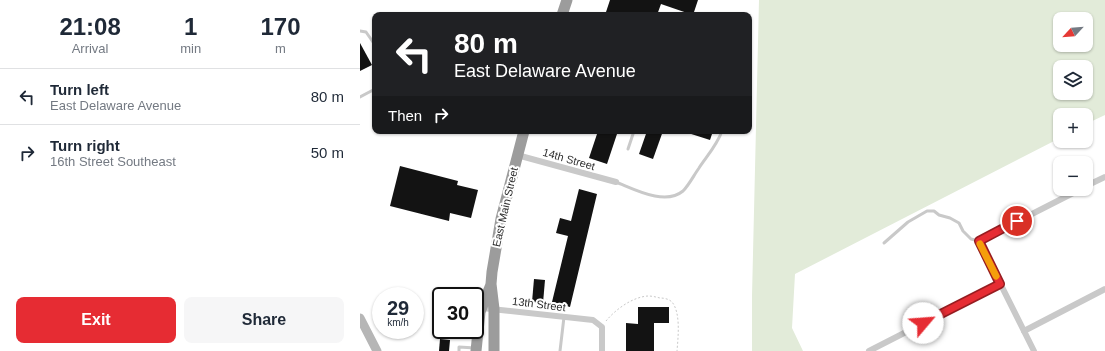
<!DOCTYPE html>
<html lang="en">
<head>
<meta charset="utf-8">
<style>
	:root { --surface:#fff; --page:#f6f6f7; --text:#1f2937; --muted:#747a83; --line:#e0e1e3; --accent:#e62c33 }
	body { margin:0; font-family:Arial,sans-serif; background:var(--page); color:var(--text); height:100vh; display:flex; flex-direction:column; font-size:15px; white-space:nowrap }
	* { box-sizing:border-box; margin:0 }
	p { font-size:13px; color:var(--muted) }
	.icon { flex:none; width:22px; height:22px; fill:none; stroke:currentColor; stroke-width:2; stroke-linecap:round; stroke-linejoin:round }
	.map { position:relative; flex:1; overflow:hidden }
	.sheet { display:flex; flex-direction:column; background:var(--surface); width:360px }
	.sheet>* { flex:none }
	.top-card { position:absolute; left:12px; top:12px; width:380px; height:122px; border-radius:8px; box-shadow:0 1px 3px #0004; background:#202124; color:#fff; overflow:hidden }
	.needle { width:26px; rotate:244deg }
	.controls { position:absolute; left:693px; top:12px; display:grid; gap:8px }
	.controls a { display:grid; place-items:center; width:40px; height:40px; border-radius:8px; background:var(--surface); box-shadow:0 1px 3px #0004; font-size:20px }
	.speed { position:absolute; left:12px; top:287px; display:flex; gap:8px; font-size:20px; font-weight:700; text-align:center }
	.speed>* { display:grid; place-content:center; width:52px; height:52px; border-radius:50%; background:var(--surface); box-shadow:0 1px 3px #0004; line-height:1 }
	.speed small { font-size:10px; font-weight:400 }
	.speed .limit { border:2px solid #111; border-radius:6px; background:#fff; color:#111 }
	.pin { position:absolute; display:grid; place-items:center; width:34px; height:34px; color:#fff; margin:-17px; border:2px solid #fff; border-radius:50%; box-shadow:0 1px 4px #0007 }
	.me { position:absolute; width:44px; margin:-22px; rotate:63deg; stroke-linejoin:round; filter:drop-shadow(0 0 3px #0008) }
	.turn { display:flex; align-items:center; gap:14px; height:84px; padding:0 16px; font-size:18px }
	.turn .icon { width:52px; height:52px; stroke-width:2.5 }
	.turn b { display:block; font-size:28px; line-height:34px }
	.then { display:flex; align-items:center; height:38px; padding:0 16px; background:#0003; gap:8px; font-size:15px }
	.eta { display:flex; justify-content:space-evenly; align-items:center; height:68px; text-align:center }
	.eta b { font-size:24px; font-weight:700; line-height:28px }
	.button { display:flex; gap:8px; margin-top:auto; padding:8px 16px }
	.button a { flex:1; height:46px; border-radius:8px; background:var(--accent); color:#fff; font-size:16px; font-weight:700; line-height:46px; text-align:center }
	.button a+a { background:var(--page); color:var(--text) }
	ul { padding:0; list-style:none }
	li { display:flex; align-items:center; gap:12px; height:56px; padding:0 16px; border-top:1px solid var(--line) }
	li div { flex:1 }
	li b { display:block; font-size:15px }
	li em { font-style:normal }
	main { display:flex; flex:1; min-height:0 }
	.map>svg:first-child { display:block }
	.green { fill:#e2ebd9; fill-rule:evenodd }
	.building { fill:#131313 }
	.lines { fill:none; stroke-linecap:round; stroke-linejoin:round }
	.path { stroke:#c9c9c9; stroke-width:1; stroke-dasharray:2 2; stroke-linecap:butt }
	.service { stroke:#c9c9c9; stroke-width:3 }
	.minor { stroke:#c9c9c9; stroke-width:6 }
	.secondary { stroke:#b6b6b6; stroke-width:9 }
	.trunk { stroke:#9c9c9c; stroke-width:11 }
	.route-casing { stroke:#961d21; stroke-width:10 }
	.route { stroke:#e62c33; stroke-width:7 }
	.slow { stroke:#f59e0b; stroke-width:7 }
	.labels { text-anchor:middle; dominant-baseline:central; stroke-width:4; stroke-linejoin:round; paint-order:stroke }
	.street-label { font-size:11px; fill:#2c2c2c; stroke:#fff }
</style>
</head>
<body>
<main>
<section class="sheet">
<div class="eta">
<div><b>21:08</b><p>Arrival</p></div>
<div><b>1</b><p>min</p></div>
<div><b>170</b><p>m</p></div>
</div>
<ul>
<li><svg class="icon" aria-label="left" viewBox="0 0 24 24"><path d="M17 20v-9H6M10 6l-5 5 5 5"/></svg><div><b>Turn left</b><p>East Delaware Avenue</p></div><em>80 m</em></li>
<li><svg class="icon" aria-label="right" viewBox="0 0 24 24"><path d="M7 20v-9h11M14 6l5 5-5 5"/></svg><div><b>Turn right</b><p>16th Street Southeast</p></div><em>50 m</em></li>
</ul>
<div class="button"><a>Exit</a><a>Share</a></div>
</section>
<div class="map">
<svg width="745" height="351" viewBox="0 0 745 351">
	<rect width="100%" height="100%" fill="#fff"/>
	<!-- green -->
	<path class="green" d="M399,0H745V115L726,124V115H700V138L435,274L432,328L443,351H392V296ZM700,19H726V45H700ZM700,67H726V93H700Z"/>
	<!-- building -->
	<g class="building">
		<polygon points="250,0 338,0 333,15 301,4 297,15 254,15 246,12"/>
		<polygon points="0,43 12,65 0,71"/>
		<polygon points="238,131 258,131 247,164 229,158"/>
		<polygon points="287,131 303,131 293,159 279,154"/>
		<polygon points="325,131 353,131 350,140 325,132"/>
		<polygon points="40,166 98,181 97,185 118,190 111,218 90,213 89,221 30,206"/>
		<polygon points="219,189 237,194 210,307 192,302 208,236 196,233 200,218 211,221"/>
		<polygon points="174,279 185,280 183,303 172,302"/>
		<polygon points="278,307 309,307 309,323 294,323 294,351 266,351 266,323 278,324"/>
		<polygon points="80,339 90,340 89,351 79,351"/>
	</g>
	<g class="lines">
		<!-- path -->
		<path class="path" d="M246,321C255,310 272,297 288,296C292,296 296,297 300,298C304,298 309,299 312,302C321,313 318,338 317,351"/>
		<!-- service -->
		<g class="service">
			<polyline points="89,15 92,14 95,15"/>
			<polyline points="0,31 6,32 15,45"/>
			<polyline points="0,97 15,89"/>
			<polyline points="268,149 274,131"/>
			<path d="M256,182C274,189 305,206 323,191C329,185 334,175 339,168C347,156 357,145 362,131"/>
			<polyline points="524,243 548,222 567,211 574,211 579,215 590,218 599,223 603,231 611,239 619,241"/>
			<polyline points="99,351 99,347 115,348"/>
			<polyline points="200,351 204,317"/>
		</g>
		<!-- minor -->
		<g class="minor">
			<polyline points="157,155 256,182"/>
			<polyline points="726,186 745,177"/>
			<polyline points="122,308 233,320 242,327 242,351"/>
			<polyline points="664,331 745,289"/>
			<polyline points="509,351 640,284"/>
			<polyline points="674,351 619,241 721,189"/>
		</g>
		<!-- secondary -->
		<polyline class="secondary" points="0,318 17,351"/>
		<!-- trunk -->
		<g class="trunk">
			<polyline points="202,15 207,0"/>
			<polyline points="116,351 120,312 130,287"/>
			<polyline points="134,351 134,309 131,284 132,272 141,219 164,131"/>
		</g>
	</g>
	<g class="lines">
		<!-- route casing -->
		<g class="route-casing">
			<polyline id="route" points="563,323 640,284 619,241 657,221"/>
		</g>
		<!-- route -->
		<use href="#route" class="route"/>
		<!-- slow -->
		<polyline class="slow" points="620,244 636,276"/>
	</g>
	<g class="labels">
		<!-- street labels -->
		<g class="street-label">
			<text transform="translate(209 159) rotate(16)">14th Street</text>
			<text transform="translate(145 207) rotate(-77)">East Main Street</text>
			<text transform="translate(179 304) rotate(7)">13th Street</text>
		</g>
	</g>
</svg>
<div class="controls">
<a><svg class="needle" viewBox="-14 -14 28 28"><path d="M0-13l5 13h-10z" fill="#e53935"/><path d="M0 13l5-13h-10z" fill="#747a83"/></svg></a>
<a><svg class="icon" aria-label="layers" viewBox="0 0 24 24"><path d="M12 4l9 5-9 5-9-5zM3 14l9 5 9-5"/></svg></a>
<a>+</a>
<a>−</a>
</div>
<div class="speed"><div>29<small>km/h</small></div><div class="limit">30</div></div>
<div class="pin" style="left:657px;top:221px;background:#d93025"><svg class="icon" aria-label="arrive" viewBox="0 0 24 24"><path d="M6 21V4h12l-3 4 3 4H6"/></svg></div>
<svg class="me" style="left:563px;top:323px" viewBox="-20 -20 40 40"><circle r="19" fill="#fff"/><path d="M0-13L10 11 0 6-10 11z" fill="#e62c33"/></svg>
<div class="top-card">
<div class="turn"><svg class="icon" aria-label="left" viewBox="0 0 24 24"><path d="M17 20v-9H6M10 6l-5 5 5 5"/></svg><div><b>80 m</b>East Delaware Avenue</div></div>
<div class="then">Then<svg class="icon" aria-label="right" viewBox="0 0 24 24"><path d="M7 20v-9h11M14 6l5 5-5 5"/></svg></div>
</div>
</div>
</main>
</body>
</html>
